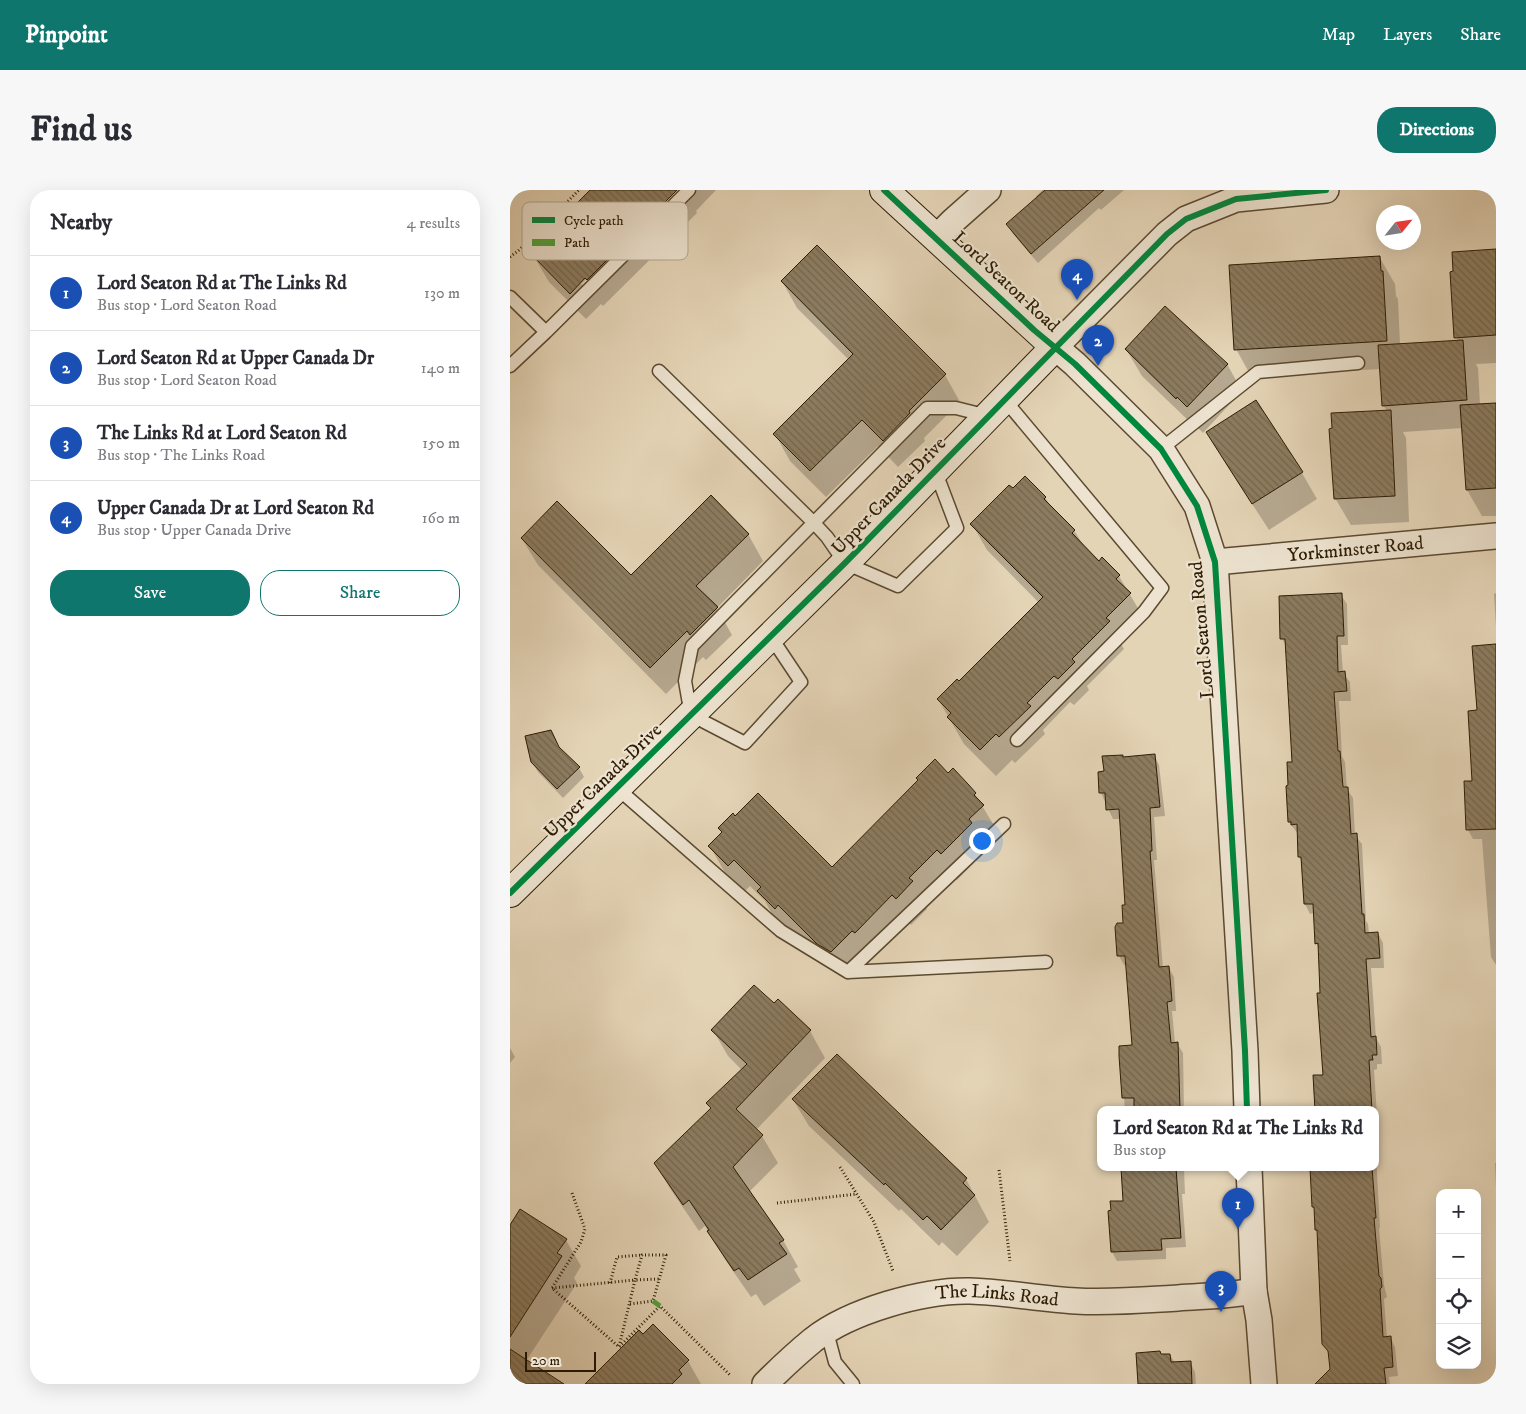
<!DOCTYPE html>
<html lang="en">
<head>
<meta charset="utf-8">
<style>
  :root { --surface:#fff; --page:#f7f7f7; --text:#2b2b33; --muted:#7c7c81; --line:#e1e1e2; --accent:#0f766e }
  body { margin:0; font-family:"IM FELL DW Pica",serif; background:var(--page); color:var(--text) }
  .controls { position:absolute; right:15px; bottom:15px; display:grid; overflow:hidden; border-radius:10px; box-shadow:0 5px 20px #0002 }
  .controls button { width:45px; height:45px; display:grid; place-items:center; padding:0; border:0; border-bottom:1px solid var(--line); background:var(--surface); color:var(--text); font:25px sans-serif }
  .compass { position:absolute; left:866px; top:15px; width:45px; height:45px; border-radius:50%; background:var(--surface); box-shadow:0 5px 20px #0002; rotate:60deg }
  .scale { position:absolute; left:15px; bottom:12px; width:71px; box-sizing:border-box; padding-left:5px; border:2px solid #2d1c03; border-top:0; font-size:14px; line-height:18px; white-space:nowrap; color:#2d1c03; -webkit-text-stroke:4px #ede3d0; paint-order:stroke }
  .you { position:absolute; left:471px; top:650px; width:18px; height:18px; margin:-12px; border:4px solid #fff; border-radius:50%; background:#1a73e8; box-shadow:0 0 0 8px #1a73e833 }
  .badge { display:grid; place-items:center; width:32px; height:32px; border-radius:50%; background:var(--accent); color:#fff; font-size:16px; font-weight:700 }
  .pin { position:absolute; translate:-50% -41px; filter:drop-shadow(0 1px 2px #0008) }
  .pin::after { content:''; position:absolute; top:26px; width:18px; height:15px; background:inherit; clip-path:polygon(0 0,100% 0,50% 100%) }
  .popup { position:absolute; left:587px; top:916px; width:282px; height:65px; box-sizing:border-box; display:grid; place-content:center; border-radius:10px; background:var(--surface); filter:drop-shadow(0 1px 4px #0005); font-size:16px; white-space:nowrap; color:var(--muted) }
  .popup b { font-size:19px; color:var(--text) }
  .popup::after { content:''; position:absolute; left:50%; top:100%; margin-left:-10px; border:10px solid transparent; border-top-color:var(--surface) }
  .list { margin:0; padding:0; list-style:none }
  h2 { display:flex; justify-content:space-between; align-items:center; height:65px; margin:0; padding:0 20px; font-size:21px }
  h2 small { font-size:16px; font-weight:400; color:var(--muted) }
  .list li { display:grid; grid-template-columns:32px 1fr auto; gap:15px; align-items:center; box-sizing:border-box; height:75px; padding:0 20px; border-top:1px solid var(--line) }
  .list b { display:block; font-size:19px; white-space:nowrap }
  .list p { margin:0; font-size:16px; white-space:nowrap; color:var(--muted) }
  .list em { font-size:16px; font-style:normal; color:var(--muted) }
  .actions { display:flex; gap:10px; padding:15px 20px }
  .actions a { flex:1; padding:11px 0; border:1px solid var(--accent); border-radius:20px; text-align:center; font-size:18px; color:var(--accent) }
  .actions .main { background:var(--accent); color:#fff }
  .icon { flex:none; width:28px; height:28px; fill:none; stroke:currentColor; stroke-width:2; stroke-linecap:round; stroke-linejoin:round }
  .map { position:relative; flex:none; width:986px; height:1194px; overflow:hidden; border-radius:20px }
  header { display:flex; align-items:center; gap:30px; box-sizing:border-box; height:70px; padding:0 25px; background:var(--accent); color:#fff }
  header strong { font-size:24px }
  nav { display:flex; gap:28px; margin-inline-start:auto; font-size:18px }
  .intro { display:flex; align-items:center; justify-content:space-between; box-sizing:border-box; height:120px; padding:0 30px }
  h1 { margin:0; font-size:35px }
  .button { padding:12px 22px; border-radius:20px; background:var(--accent); color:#fff; font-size:18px; font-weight:700 }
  main { display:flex; gap:30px; padding:0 30px }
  aside { flex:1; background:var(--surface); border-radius:20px; box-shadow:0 5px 20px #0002 }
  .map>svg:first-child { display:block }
  .shadow { fill:#0003 }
  .building { fill:url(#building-back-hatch); stroke:#2d1c03 }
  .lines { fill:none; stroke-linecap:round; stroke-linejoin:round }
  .lane-casing { stroke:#5b4a30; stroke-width:15 }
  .street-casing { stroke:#5b4a30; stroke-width:28 }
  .secondary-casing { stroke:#2d1c03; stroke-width:30 }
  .path { stroke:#2d1c03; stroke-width:3; stroke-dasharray:1 2.5; stroke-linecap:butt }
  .lane { stroke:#ede3d0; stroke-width:12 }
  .street { stroke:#ede3d0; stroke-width:25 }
  .secondary { stroke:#ede3d0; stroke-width:28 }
  .quiet { stroke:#52a13d; stroke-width:5; stroke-dasharray:10 5; stroke-linecap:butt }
  .cycleway-casing { stroke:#ede3d0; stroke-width:9 }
  .cycleway { stroke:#00873e; stroke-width:6 }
  .labels { text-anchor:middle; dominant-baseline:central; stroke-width:4.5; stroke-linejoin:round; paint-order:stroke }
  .street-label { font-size:19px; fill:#2d1c03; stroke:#ede3d0 }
  .key { fill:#ede3d0; stroke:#b3a792; stroke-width:1 }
  .key-label { font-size:14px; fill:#2d1c03 }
</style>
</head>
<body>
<header>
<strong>Pinpoint</strong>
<nav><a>Map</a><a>Layers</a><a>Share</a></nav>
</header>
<div class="intro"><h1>Find us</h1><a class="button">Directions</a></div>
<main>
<aside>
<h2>Nearby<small>4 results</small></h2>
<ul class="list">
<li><span class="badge" style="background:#1a4fb4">1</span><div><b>Lord Seaton Rd at The Links Rd</b><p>Bus stop · Lord Seaton Road</p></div><em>130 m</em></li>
<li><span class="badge" style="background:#1a4fb4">2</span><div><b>Lord Seaton Rd at Upper Canada Dr</b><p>Bus stop · Lord Seaton Road</p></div><em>140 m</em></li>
<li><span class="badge" style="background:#1a4fb4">3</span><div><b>The Links Rd at Lord Seaton Rd</b><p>Bus stop · The Links Road</p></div><em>150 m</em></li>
<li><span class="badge" style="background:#1a4fb4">4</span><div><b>Upper Canada Dr at Lord Seaton Rd</b><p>Bus stop · Upper Canada Drive</p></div><em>160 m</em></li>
</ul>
<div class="actions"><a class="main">Save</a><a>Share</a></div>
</aside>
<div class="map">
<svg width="986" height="1194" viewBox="0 0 986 1194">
  <defs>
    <pattern id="building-back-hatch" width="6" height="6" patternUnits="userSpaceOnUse" patternTransform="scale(1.25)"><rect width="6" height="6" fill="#8c7c60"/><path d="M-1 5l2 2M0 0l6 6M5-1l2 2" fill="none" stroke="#73654d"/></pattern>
  </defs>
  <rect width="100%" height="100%" fill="#e4d4b6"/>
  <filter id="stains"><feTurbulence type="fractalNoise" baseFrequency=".004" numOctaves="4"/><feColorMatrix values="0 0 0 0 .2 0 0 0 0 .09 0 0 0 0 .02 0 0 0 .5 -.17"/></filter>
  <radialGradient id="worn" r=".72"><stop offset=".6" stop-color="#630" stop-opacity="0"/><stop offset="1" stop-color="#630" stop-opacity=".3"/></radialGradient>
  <path class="shadow" d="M82,0H166L71,94L73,95L169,0H206L186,21L187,23L93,116L91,114L76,129L39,92L23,65L37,51L35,47Z
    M533,0H614L591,20L589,18L528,73L503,44L497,34L528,8L526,6Z
    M307,56L435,185L450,212L414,248L415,251L388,277L368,256L316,307L280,271L265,244L339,170L287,118L272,91Z
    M986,60V173L966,174L968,178L970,215L986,214V326H972L957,300L953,238L893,242L896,248L899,332L841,335L825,308L877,221L873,215L871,179L741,186L726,159L870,68L885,94L886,106L888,109L890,155L948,151L946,147Z
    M616,159L717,174L732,201L693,243L683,233L682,234L632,186Z
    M713,269L792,283L807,309L759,340Z
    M503,300L535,307L541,317L564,340L575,358L589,372L609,386L635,430L611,454L614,459L577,496L579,500L564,515L560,512L533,540L535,544L505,573L502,570L486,586L454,554L428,509L449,493L529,413L477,360L462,334Z
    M238,344L253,371L207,418L222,445L196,470L193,467L156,504L28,375L12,349L121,387Z
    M986,403V437L984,404Z
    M831,405L837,414L838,455H831L833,483L840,492L841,511H829L832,566L835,572L837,599L843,608L845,645L852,654L856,731L858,734L859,744L868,743L873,753L874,778H861L866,848L871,857L872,874H867V879L864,880L869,955H866V920H805L803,893L814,886L809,759L806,753L804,723L800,724L795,714L792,672L789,667L788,644L779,632L780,597L784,573L777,457L772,449Z
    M986,456V775L981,767L972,649H963L958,640L964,592L968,522Z
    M49,558L69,578L74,587L53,608L28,582L22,572Z
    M644,565L649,575L655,626L644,627L647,670H644L653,778H659L664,787L666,821H662L665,854L667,853L673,863L674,920H615L610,857L623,856L617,775H614L609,766L615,734L616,716L611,629H603L591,603L595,582L613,568Z
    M438,584L465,604L488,642L474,656L476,660L447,690L443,686L415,715L417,719L401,735L398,731L337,788L324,780L284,741L281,744L264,728L255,711L240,696L234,702L215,683L200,656L212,643L210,638L322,678Z
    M264,815L300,841L315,868L246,940L252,946L268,973L239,1002L273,1050L288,1077L284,1079L291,1091L254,1116L246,1104L241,1107L214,1068L195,1036L189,1041L161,1000L145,973L201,919L198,913L232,880L218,866L203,840Z
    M0,858L5,867L0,873Z
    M327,866L456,989L479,1032L447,1066L432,1052L429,1056L391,1019L389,1021L299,936L283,910Z
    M866,965L870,1038H869L874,1095L877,1107L874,1109L877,1148L880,1147L885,1157L888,1186L879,1187L880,1194H817L821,1179L819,1164L813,1154L809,1044L806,1040V1021L803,1017V978H866Z
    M985,973H986V997Z
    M612,978H674L675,1004H672L676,1057L656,1058V1069L607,1071L602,1062L614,1012Z
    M0,1035L56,1050L71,1076L64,1088L67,1093L16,1171L51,1194H0Z
    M651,1165H660L665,1173L680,1172L685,1182L686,1194H629Z
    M178,1171L191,1194H77Z"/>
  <path class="building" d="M80,0H167L77,90L75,88L60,104L22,65L37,50L33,47Z
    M535,0H594L521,64L496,34Z
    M307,55L436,184L399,221L400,223L373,251L352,230L300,281L263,244L343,164L271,91Z
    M986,59V145L944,148L940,82L943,81L942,62Z
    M870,66L871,81H873L877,151L724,160L719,75Z
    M655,116L718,174L677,217L667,207L666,209L615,159Z
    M953,150L957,210L872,216L868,155Z
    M746,210L793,282L742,314L696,242Z
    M986,213V298L956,300L950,215Z
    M881,220L885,306L824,309L819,239L822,238L821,223Z
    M515,286L536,307L534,309L565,340L562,343L589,371L592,367L610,385L606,389L621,403L596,428L600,431L562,469L565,472L548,489L544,486L517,513L521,516L489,547L486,544L470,560L437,527L441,523L427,509L447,489L449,491L533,407L460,334L499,295L503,298Z
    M201,305L239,344L186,396L208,417L180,445L177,441L140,478L11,348L47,311L121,385Z
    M832,403L834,446H827L828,482L835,481L837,501L824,502L828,561H830L833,597H838L841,644L847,643L852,724H854L855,743L868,742L870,768L856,769L861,847L866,846L867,865H862L863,870H859L862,920H805L803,885H813L807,803H810L808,753L805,754L803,714H794L791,667H788L787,634L781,635V632H778L776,596L778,595L777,572H782L775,449H770L769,406Z
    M986,454V639L956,640L954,591H962L958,521L967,520L962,456Z
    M41,540L49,557L70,577L47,599L21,572L15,546Z
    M645,564L650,617L640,618L642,661H640L649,777L659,776L662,811L657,812L661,853L668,852L670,919L624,920V908H612L609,866V856L622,855L615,766H607L605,737L607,733H613L612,715H615L609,619L596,620L595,603H589L588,582L594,581L592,566L613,565V567Z
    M425,569L438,583L443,578L458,594L466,603L464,605L474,615L459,629L462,633L431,664L427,660L399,688L403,691L386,709L382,705L345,743L342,741L321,762L307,754L268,715L265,719L247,701L251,697L224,670L218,676L198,656L212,642L208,638L223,623L225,626L248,603L322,677L408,590L406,588Z
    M244,795L264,813L268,809L301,840L226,919L253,945L223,977L274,1050L269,1053L277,1064L238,1090L229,1078L224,1081L197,1041L199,1040L179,1010L173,1015L144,973L201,918L196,913L237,874L201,840Z
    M327,864L457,988L453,993L465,1005L431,1040L417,1026L413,1030L375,993L374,995L282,909Z
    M611,978H666L671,1048L651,1049L652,1060L601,1062L598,1021L601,1020L600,1011H613Z
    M800,978H862L866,1028H864L869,1086L871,1088L872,1097L870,1099L873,1147L881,1146L883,1177L874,1178L876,1194H805L820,1179L818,1161L812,1154L807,1040H805L804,1017H802Z
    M10,1019L57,1049L47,1063L52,1066L0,1147V1035Z
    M143,1134L179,1170L169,1180L172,1184L162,1194H75L129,1140L133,1144Z
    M0,1159L54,1194H0Z
    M650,1161L651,1164H660L661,1172L681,1171L682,1194H628L626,1163Z"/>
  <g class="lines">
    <g class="lane-casing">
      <path id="lane" d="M0,107L36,142L179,0
        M0,176L36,142
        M149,181L304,333L317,347L335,373L388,396L447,338L425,280
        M494,209L652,398L634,422L507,550
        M651,259L748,182L848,173
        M261,447L291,492L235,553L181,525L175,491L182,456L417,218H446L478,226
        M107,598L271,741L338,782L494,634
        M338,782L536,772
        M317,1142L325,1172L343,1194"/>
    </g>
    <g class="street-casing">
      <g id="street">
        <path d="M426,48L443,31L478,0"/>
        <path id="s1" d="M705,372L986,346"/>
        <path d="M737,920L735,861L705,372L687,316L651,259L565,174L545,157L657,44L676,29L726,9L816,0"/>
        <path d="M739,978L744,1101L749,1130L754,1194"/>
        <path id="s2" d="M255,1194C270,1179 286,1164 303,1150C340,1121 413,1100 460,1101C495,1102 530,1109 566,1111C600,1113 634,1110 668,1108C693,1106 719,1106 744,1101"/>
      </g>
    </g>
    <g class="secondary-casing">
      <path id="secondary" d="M0,703L335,373L545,157L374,0"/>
    </g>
    <path class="path" d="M0,67L8,61L69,0
      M330,977L364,1032L383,1081
      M489,980L500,1071
      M62,1003L75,1039L71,1052L42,1098L109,1157L150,1116L221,1186
      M267,1013L347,1004
      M100,1093L107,1067L132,1065
      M42,1098L125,1090L109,1157
      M120,1114L143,1111L156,1065H132L125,1090L149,1089"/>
    <use href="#lane" class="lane"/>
    <use href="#street" class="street"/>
    <use href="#secondary" class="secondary"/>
    <path class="quiet" d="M143,1111L150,1116"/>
    <g class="cycleway-casing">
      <path id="cycleway" d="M374,0L524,140L565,174L651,259L687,316L705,372L735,861L737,920
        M0,703L335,373L657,44L676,29L726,9L816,0"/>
    </g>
    <use href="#cycleway" class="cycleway"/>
  </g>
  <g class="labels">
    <g class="street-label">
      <text transform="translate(496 92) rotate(43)">Lord Seaton Road</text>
      <text transform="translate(379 306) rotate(-46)">Upper Canada Drive</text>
      <text stroke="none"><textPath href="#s1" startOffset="141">Yorkminster Road</textPath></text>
      <text transform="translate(692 440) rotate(-95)">Lord Seaton Road</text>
      <text transform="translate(93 591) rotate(-44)">Upper Canada Drive</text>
      <text stroke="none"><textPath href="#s2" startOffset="259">The Links Road</textPath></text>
    </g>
  </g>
  <rect x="12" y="12" width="166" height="58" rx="8" class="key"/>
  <rect x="22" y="27" width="23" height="6" fill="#00873e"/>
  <rect x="22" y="49" width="23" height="7" fill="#52a13d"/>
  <g class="key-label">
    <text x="54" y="35">Cycle path</text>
    <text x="54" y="57">Path</text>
  </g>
  <rect width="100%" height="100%" filter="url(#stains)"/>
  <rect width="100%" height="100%" fill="url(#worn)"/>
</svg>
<div class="controls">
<button>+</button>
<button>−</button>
<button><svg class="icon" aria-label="locate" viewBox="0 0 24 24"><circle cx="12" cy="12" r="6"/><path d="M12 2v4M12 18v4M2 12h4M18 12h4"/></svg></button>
<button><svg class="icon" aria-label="layers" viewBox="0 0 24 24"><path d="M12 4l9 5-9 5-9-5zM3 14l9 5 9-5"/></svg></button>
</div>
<svg class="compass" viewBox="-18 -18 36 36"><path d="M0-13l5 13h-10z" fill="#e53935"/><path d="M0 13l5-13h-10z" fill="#7c7c81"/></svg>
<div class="scale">20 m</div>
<div class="you"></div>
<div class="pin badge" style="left:728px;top:1039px;background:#1a4fb4">1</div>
<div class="popup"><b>Lord Seaton Rd at The Links Rd</b>Bus stop</div>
<div class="pin badge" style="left:588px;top:176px;background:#1a4fb4">2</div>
<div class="pin badge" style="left:711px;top:1122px;background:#1a4fb4">3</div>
<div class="pin badge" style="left:567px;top:110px;background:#1a4fb4">4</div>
</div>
</main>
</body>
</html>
